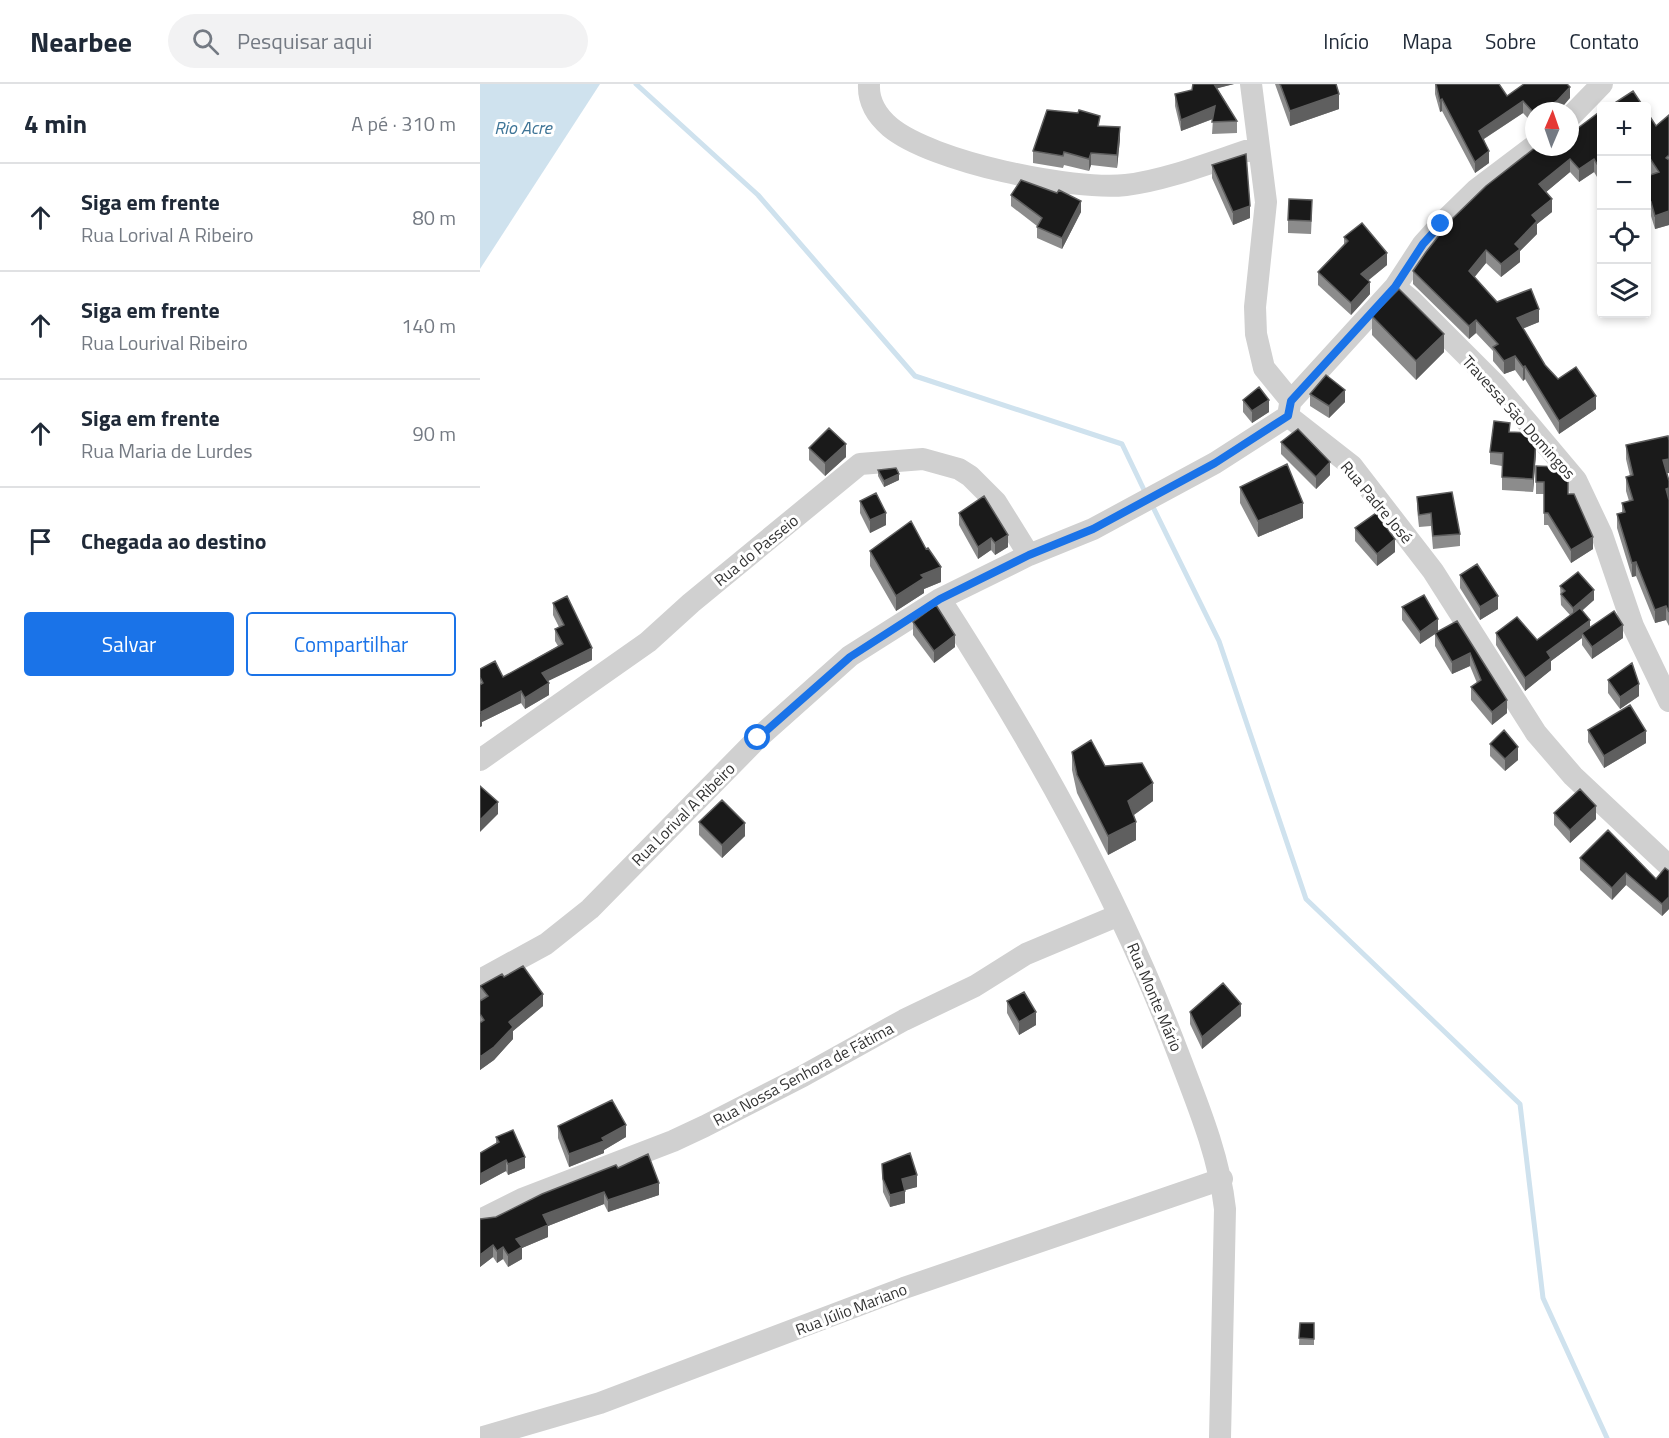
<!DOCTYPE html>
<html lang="pt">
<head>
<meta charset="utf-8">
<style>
  :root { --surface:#fff; --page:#f2f2f3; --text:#1f2937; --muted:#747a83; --line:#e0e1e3; --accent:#1a73e8 }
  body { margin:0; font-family:"Titillium Web",sans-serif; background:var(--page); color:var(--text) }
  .controls { position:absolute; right:18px; top:18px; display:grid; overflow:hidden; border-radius:6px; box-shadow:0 3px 9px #0003 }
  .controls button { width:54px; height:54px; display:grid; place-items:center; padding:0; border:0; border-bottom:2px solid var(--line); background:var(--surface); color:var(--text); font:30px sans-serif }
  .compass { position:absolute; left:1045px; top:18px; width:54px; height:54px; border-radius:50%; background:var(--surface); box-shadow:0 3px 9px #0003; rotate:2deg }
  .stop { position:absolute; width:18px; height:18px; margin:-14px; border:4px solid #1a73e8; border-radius:50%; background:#fff }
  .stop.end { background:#1a73e8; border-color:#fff; box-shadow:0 2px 6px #0008 }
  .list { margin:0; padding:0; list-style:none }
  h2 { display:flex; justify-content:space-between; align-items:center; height:78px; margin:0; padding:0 24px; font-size:26px }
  h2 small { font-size:20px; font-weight:400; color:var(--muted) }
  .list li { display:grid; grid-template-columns:39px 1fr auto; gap:18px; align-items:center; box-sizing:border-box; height:108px; padding:0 24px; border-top:2px solid var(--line) }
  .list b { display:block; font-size:22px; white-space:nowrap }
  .list p { margin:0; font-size:20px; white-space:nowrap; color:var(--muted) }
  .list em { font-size:20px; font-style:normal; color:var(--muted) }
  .actions { display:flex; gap:12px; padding:18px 24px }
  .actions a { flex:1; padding:14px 0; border:2px solid var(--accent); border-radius:6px; text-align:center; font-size:21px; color:var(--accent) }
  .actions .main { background:var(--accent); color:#fff }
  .icon { flex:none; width:33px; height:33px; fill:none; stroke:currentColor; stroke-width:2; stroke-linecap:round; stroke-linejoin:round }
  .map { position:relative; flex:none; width:1189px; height:1354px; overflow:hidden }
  header { display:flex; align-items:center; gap:36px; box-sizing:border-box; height:84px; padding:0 30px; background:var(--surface); border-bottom:2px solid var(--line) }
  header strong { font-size:28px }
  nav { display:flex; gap:33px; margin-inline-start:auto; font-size:21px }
  .search { width:420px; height:54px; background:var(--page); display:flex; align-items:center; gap:15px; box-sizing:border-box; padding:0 21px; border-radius:33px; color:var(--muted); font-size:22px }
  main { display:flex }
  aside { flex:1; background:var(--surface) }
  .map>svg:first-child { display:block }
  .water { fill:#cfe2ee }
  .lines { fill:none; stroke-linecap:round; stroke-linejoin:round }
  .stream { stroke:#cfe2ee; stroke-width:5 }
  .minor { stroke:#d0d0d0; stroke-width:22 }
  .wall { fill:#8c8c8c }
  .shaded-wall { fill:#5f5f5f }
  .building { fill:#1a1a1a; stroke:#5f5f5f; stroke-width:1.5 }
  .route { stroke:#1a73e8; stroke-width:8 }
  .labels { text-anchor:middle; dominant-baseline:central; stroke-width:6; stroke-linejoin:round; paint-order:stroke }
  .street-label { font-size:16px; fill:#333; stroke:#fff }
  .water-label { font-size:18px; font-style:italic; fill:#3f7597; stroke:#fff }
</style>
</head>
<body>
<header>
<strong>Nearbee</strong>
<div class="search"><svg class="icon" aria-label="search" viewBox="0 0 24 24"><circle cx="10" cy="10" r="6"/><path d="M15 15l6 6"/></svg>Pesquisar aqui</div>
<nav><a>Início</a><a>Mapa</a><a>Sobre</a><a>Contato</a></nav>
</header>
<main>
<aside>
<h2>4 min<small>A pé · 310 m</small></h2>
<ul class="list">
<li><svg class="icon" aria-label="ahead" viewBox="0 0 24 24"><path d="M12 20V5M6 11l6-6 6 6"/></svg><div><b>Siga em frente</b><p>Rua Lorival A Ribeiro</p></div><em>80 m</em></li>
<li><svg class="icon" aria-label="ahead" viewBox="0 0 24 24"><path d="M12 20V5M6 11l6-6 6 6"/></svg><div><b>Siga em frente</b><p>Rua Lourival Ribeiro</p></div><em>140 m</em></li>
<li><svg class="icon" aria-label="ahead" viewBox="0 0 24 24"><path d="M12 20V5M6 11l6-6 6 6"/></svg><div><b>Siga em frente</b><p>Rua Maria de Lurdes</p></div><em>90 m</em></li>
<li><svg class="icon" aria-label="arrive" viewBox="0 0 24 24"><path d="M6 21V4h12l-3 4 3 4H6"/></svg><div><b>Chegada ao destino</b></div></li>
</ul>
<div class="actions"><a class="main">Salvar</a><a>Compartilhar</a></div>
</aside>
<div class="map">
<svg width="1189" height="1354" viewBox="0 0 1189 1354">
  <rect width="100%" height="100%" fill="#fff"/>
  <path class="water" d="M0,0H120L0,185Z"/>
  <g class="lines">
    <path class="stream" d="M156,0L278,111L435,292L642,360L666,410
      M672,421L739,557L826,815L1040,1020L1063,1214L1127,1354"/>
    <path class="minor" d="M389,0C388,18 397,32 410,43C452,78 593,107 646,101C688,96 737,76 778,63
      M771,0L786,118L775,223L776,250L784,284L811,317
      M1090,33L1122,0
      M915,203L931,216L1016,301L1096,396L1122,451L1153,542L1189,617
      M811,317L915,203L943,160L961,140L997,105L1054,62
      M810,320L808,332L872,382L953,487L1056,649L1093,692L1189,782
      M460,515C553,659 637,808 698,969C717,1019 739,1071 745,1125L740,1354
      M0,676L168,558L211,519L380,380L443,375L479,385L490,392L516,418L549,471
      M0,896L66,860L110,825L278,654L370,572L460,515L549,471L613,445L735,379L808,332
      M0,1136L42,1115L193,1057L225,1042L323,992L424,936L495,902L546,870L639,831
      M0,1354L120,1319L424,1204L742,1095"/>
  </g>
  <path class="wall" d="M713,0H754L737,4L757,37V49L732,50L733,35L701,47L695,22V10L712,6Z
    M795,0H856L859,25L810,42Z
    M955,0L1027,12L1090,14L1054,27V41L1043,29L1004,55L1009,79L995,89L962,27L960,28L955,10Z
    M1122,26V89L1117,93L1114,88L1099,98L1090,88L1066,108L1072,128L1057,140V150L1040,167V178L1021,193L1006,179L994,193L1017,218L1059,238L1043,244L1065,281L1078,295L1116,325L1079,350L1045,295L1043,297L1035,286L1024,290L1013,277V267L996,249L989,255L933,200V187L1073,63Z
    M1167,28L1176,42L1189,31V141L1175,145L1171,132L1167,133L1172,91L1167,83Z
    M620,42L640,55L637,84L611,81L609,87L584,81L583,84L553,79V67Z
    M732,81L770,134L753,141L732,94Z
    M531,111L601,128L582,165L557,154V142L531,122Z
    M832,128L831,150L808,149V136Z
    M864,153L907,181L889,196L890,210L871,231L838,201V188L864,160Z
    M892,232L964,268L936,296L892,251Z
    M830,310L865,318L849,334L830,322Z
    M763,316L789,328L772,339L763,328Z
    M1030,348L1056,369L1053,408L1022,406V382L1010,380V368Z
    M1189,356V389H1187L1189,397V542L1186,536L1175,539L1156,492L1152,493L1137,444V430L1142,429V419L1149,417L1146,407V393L1150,392L1146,375V361Z
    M801,358L850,391L836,405L801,370Z
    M329,364L366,373L345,392L329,376Z
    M1056,382L1088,410L1113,465L1091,479L1068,441H1064V410H1056Z
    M398,386L419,396L404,403L398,392Z
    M760,403L823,434L778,453L760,419Z
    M937,413L980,450V462L953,465L951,442L939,443L937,425Z
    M380,417L406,441L390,449L380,429Z
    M479,429L528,463L515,471L511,466L498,475L479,441Z
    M875,444L915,468L897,482L875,457Z
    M390,467L461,498L444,505V509L416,527L390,482Z
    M980,491L1018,525L1000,536L980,504Z
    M1080,502L1114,516L1102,527L1110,544L1143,554L1112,575L1102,561V554L1071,577V586L1045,607L1016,561V549L1057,556L1090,531L1081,521Z
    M73,519L112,576L67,597L69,611L45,625L41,619L2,638V642L0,643V585L23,593L78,562L75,557V545L79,543L73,531Z
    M922,523L958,548L977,537L1027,629L1012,641L991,616V603L997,599L990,582L972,590L955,562V550L940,560L922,536Z
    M433,538L475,563L454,579L433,551Z
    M1128,596L1159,612L1140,625L1128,609Z
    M1108,646L1166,659L1124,684L1108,658Z
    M1010,660L1038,676L1025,687L1010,672Z
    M592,668L625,682L673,717L654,731L656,756L628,771L597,709L592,686Z
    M1074,729L1116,735L1090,759L1074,741Z
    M219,738L265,752L242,774L219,751Z
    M1100,774L1176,795L1189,787V825L1182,832L1146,801L1132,816L1100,786Z
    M24,893L63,922L33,947V955L14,976L0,986V917H1L0,916V902Z
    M527,917L556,941L539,951L527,929Z
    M710,928L761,932L722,965L710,940Z
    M78,1042L146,1053L124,1066V1069L89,1083L78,1054Z
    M16,1053L45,1084L28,1091L26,1087L0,1101V1069L16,1060Z
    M402,1080L437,1103L424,1106L425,1119L410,1123L403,1108Z
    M138,1084L179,1111L128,1128L124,1120L68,1142V1153L42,1164V1175L28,1183L23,1175L17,1179L13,1173L0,1183L16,1133Z
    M820,1239H834V1261H819Z"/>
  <path class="shaded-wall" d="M731,0H754L731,6Z
    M1090,3V14L1079,27H1062Z
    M859,10V25L810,42V27Z
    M962,15V27L960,28V17Z
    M1043,17V29L999,58V47Z
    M735,22V34L701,47V36Z
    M640,43V55L637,84V71Z
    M1009,67V79L995,89V78Z
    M611,69V81L609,87V75Z
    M1090,75V88L1059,114V100Z
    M1114,75V88L1099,98V85Z
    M1122,76V89L1117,93V80Z
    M1072,115V128L1057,140V150L1040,167V178L1021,193V180L1035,160L1052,131Z
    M601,117V128L582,165V154Z
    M1171,118V132L1167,133V119Z
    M770,122V134L753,141V128Z
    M1189,127V141L1175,145V132Z
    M1006,166V179L989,200V187Z
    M907,169V181L881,202V190Z
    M890,198V210L871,231V219Z
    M1059,225V238L1037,247V234Z
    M996,236V249L989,255V242Z
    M964,250V268L936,296V277Z
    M1035,272V286L1024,290V277Z
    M1045,282V295L1043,297V283Z
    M865,306V318L849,334V322Z
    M1116,312V325L1079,350V337Z
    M789,316V328L772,339V327Z
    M1056,357V369L1053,408V395Z
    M366,360V373L345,392V379Z
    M1189,375V389L1183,390V376Z
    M850,378V391L836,405V393Z
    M419,390V396L404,403V397Z
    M1189,404V418L1186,405Z
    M823,419V434L778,453V437Z
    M406,429V441L390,449V436Z
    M528,451V463L515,471V459Z
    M1113,453V465L1091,479V466Z
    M511,454V466L498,475V463Z
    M915,455V468L897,482V470Z
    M1156,478V492L1152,493V479Z
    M461,483V498L444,505V509L416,527V512L441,491Z
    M1114,506V516L1093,534V524Z
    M1018,512V525L1000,536V523Z
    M1186,522V536L1175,539V526Z
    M958,535V548L940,560V548Z
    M1110,536V549H1102V554L1071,577V586L1045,607V594L1067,568Z
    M1143,541V554L1112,575V563Z
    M475,551V563L454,579V567Z
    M112,564V576L62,600V589Z
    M990,569V582L972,590V578Z
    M69,599V611L45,625V614Z
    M1159,600V612L1140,625V613Z
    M41,607V619L2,638V642L0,643V631L1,628Z
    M1027,616V629L1012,641V628Z
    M1166,647V659L1124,684V672Z
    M1038,663V676L1025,687V675Z
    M673,699V717L648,735V717Z
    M18,718V730L0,748V736Z
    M1116,722V735L1090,759V746Z
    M656,738V756L628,771V752Z
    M265,739V752L242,774V761Z
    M1146,789V801L1132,816V804Z
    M1189,813V825L1182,832V820Z
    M63,910V922L33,947V955L14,976L0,986V973L29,938Z
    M761,920V932L722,965V953Z
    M556,928V941L539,951V938Z
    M146,1041V1053L124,1066V1069L89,1083V1070L122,1054Z
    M45,1073V1084L28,1091V1080Z
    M26,1076V1087L0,1101V1090Z
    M437,1091V1103L422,1107V1095Z
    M179,1099V1111L128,1128V1116Z
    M425,1107V1119L410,1123V1111Z
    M124,1108V1120L68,1142V1153L42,1164V1175L28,1183V1171L36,1155L63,1131Z
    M13,1161V1173L0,1183V1171Z
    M23,1163V1175L17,1179V1167Z"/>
  <path class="building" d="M713,0H734L757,37L732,38L735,22L701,36L695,10L712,6Z
    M800,0H856L859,10L810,27Z
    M956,0H1019L1027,12L1044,0H1087L1090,3L1077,17L1069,22L1071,24L1062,27H1054V29L1043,17L999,47L1009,67L995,78L962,15L960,17Z
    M1153,7L1163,22H1130Z
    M567,26L598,29L599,26L620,32L618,42L640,43L637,71L611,69L609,75L584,68L583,72L553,67Z
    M1122,26V76L1117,80L1114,75L1099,85L1090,75L1059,100L1072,115L1052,131L1057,137L1035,160L1040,165L1021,180L1006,166L989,187L1017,218L1051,205L1059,225L1037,234L1065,281L1078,295L1096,283L1116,312L1079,337L1045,282L1043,283L1035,272L1024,277L1013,263L1018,260L996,236L989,242L933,187L946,168L971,136L1006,102L1056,63H1090V50Z
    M1167,28L1176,42L1189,31V71L1186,74L1189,76V127L1175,132L1171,118L1167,119V92L1179,88L1167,70Z
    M766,70L770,122L753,128L732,81Z
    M541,96L577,109L579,106L601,117L582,154L557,143L562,134L531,111Z
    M809,115L832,116L831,137L808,136Z
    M882,139L907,169L881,190L890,198L871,219L838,188L868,157L864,153Z
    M919,205L964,250L936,277L892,232Z
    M846,291L865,306L849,322L830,310Z
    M779,303L789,316L772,327L763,316Z
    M1014,337L1030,339L1029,348L1049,349L1056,357L1053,395L1022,393L1023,369L1010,368Z
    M349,344L366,360L345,379L329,364Z
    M818,345L850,378L836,393L801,358Z
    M1188,352L1189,356V375L1183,376L1189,397V404L1186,405L1189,416V528L1186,522L1175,526L1156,478L1152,479L1137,430L1145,428L1142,419L1153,416L1146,393L1153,391L1146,361Z
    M807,380L823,419L778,437L760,403Z
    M1056,382L1078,383L1088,398V410H1094L1113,453L1091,466L1068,429H1064V398H1056Z
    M416,384L419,390L404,397L398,386Z
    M972,408L980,450L953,452L951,429L939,431L937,413Z
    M396,409L406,429L390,436L380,417Z
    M504,412L528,451L515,459L511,454L498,463L479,429Z
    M896,429L915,455L897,470L875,444Z
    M431,437L446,465L448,464L461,483L441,491L444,494L416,512L390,467Z
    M997,480L1018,512L1000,523L980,491Z
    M1098,488L1114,506L1093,524L1081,510L1085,507L1080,502Z
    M944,511L958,535L940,548L922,523Z
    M87,512L112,564L62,589L69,599L45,614L41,607L1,628L2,630L0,631V601L3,599L0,593V585L15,577L23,593L83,560L75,545L84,541L73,519Z
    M456,521L475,551L454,567L433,538Z
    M1100,524L1110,536L1067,568L1071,574L1045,594L1016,549L1037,533L1057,556Z
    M1134,527L1143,541L1112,563L1102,549Z
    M977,537L1027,616L1012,628L991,603L1001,596L990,569L972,578L955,549Z
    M1152,579L1159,600L1140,613L1128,596Z
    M1150,621L1166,647L1124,672L1108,646Z
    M1024,646L1038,663L1025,675L1010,660Z
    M611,656L625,682L662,679L673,699L648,717L656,738L628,752L597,691L592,668Z
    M0,702L18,718L0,736Z
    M1100,705L1116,722L1090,746L1074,729Z
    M242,716L265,739L242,761L219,738Z
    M1128,746L1176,795L1185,784L1189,787V813L1182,820L1146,789L1132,804L1100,774Z
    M43,882L63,910L29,938L33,943L14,963L0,973V939L4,936L0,930V917L8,912L0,902L22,890L24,893Z
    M743,899L761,920L722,953L710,928Z
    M544,908L556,928L539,938L527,917Z
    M132,1016L146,1041L122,1054L124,1057L89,1070L78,1042Z
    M33,1046L45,1073L28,1080L26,1076L0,1090V1069L19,1058L16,1053Z
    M430,1069L437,1091L422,1095L425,1107L410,1111L403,1095L402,1080Z
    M168,1070L179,1099L128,1116L124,1108L63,1131L68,1141L36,1155L42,1163L28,1171L23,1163L17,1167L13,1161L0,1171V1135L16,1133L62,1110L136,1081L138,1084Z
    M820,1239H834V1255L819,1254Z"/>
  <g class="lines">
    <path class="route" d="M278,654L370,573L460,515L549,471L613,445L735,379L808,332L811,317L915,203L943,160L961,140"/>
  </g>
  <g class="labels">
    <g class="street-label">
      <text transform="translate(1039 333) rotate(48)">Travessa São Domingos</text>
      <text transform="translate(897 418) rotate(50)">Rua Padre José</text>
      <text transform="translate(276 466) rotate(-39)">Rua do Passeio</text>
      <text transform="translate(203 730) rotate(-45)">Rua Lorival A Ribeiro</text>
      <text transform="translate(675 913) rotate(67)">Rua Monte Mário</text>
      <text transform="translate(323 990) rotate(-28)">Rua Nossa Senhora de Fátima</text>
      <text transform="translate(371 1225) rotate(-21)">Rua Júlio Mariano</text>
    </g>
    <g class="water-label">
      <text x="43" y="43">Rio Acre</text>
    </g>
  </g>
</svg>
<div class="controls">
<button>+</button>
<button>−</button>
<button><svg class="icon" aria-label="locate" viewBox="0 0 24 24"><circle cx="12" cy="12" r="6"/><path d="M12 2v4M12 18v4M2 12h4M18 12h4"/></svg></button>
<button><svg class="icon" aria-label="layers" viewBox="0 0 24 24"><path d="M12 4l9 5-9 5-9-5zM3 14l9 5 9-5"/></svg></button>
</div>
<svg class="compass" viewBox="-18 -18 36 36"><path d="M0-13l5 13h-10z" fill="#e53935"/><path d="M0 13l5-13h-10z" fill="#747a83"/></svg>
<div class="stop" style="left:278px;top:654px"></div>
<div class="stop end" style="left:961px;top:140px"></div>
</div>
</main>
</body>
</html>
